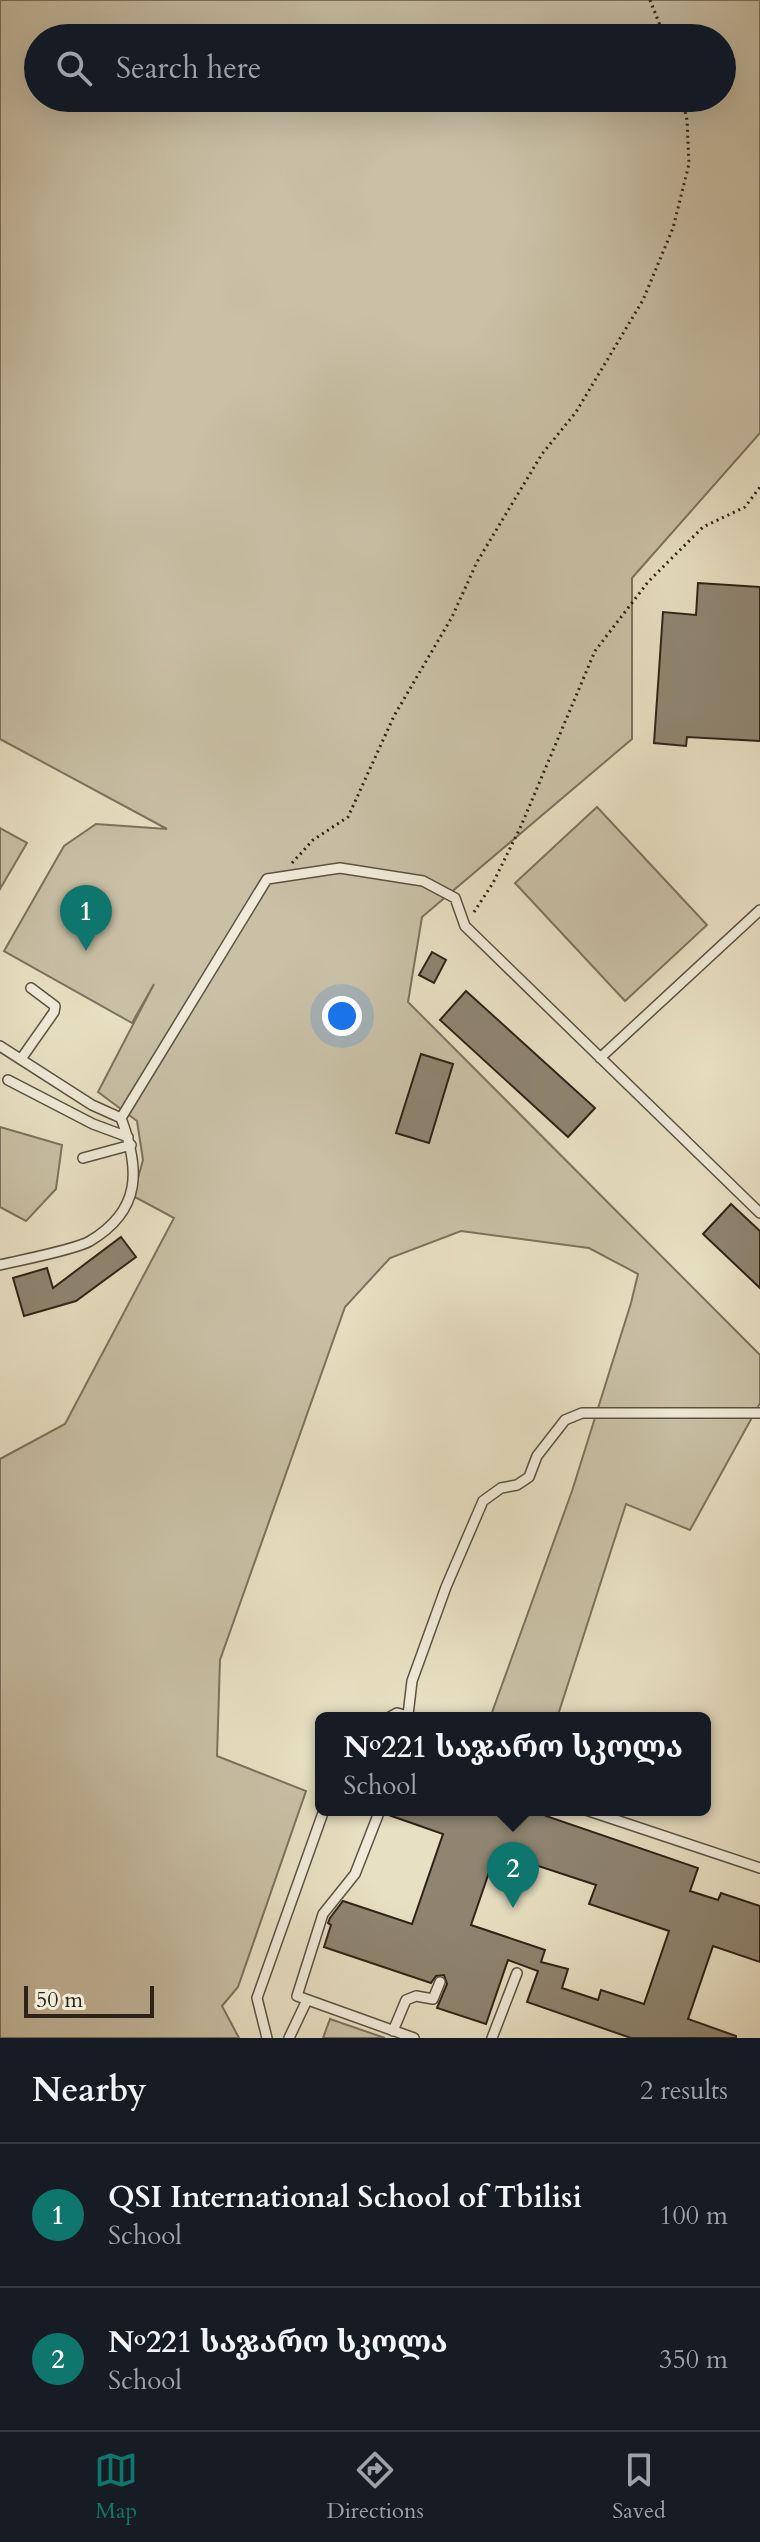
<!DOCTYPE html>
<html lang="en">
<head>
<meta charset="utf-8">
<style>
  :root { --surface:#171b24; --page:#242831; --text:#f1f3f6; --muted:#9ea1a6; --line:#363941; --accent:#0f766e }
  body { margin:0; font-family:Cardo,"Noto Serif Georgian",serif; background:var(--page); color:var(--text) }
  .scale { position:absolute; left:24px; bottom:20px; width:130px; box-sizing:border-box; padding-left:8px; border:4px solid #2f2318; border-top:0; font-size:22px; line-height:28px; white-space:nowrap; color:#2f2318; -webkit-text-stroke:6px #f0ebd8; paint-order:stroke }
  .you { position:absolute; left:342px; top:1016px; width:28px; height:28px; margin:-20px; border:6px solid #fff; border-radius:50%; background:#1a73e8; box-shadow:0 0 0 12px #1a73e833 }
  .badge { display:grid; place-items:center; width:52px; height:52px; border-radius:50%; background:var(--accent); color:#fff; font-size:26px; font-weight:700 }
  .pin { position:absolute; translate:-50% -66px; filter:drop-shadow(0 2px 4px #0008) }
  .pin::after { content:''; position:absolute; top:42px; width:28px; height:24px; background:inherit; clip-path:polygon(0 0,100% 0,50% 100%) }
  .popup { position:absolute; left:315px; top:1712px; width:396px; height:104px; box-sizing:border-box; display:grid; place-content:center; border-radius:12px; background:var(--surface); filter:drop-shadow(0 2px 6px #0005); font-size:26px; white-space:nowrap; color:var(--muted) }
  .popup b { font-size:30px; color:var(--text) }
  .popup::after { content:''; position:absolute; left:50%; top:100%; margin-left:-16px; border:16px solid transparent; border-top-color:var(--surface) }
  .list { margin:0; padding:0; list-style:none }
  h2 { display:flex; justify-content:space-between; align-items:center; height:104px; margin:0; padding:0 32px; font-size:34px }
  h2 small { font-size:26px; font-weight:400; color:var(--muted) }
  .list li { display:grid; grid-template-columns:52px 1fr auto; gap:24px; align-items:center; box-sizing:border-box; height:144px; padding:0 32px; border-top:2px solid var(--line) }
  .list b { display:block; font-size:30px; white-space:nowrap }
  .list p { margin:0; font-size:26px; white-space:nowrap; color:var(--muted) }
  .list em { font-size:26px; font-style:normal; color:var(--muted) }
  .icon { flex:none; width:44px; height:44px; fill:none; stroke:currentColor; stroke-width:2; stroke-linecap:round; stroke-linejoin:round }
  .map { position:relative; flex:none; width:760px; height:2038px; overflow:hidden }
  .search { position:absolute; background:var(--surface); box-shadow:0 8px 32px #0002; left:24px; right:24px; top:24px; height:88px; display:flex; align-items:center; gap:20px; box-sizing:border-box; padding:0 28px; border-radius:44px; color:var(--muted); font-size:30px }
  .sheet { height:392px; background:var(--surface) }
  nav { display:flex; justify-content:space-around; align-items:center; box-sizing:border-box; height:112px; border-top:2px solid var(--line); background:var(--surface); font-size:22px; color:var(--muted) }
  nav a { display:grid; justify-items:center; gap:4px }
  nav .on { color:var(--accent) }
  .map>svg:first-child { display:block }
  .green { fill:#c9c0a6; stroke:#7c725f; stroke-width:2; fill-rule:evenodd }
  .building { fill:#8f8571; stroke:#2f2318; stroke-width:2; fill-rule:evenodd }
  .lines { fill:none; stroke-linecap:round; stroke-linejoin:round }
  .lane-casing { stroke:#5d5243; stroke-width:12 }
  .path { stroke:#2f2318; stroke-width:3; stroke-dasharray:2 4; stroke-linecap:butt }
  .lane { stroke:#f0ebd8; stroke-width:9 }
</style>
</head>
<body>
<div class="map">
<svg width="760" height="2038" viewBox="0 0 760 2038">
  <rect width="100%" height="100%" fill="#e8e0c3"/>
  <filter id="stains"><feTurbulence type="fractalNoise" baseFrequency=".0025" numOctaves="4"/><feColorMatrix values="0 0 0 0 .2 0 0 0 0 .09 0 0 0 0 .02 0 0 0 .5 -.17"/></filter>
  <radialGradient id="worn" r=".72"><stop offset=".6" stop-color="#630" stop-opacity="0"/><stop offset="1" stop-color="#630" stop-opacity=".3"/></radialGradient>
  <path class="green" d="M0,0H760V433L632,578V739L422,917L408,1002L760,1355V1403L690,1530L626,1504L557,1718H490L572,1491L631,1303L638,1274L589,1248L461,1231L390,1258L345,1307L220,1660L217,1756L306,1791L238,1987L222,2006L239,2038H0V1459L65,1424L174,1218L133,1196L143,1160L137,1121L98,1092L154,984L132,1023L4,951L64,846L96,824L167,829L0,739ZM38,38H722V98H38Z
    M597,807L707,925L625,1001L515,883Z
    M0,828L27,843L0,889Z
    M0,1127L62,1145L56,1189L26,1221L0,1207Z
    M330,2019L385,2038H323Z"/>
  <path class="building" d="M698,583L760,587V741L687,737L686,746L654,743L663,612L696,615Z
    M432,952L446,960L434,983L419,975Z
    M466,991L595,1108L568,1137L440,1020Z
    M421,1054L453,1064L429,1143L396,1133Z
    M731,1204L760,1231V1288L703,1234Z
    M121,1237L136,1257L76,1301L24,1316L13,1278L47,1268L53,1288Z
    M387,1810H540L548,1812L546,1816L698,1868L690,1891L718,1900L721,1893L760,1906V1962L713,1946L688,2019L736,2036V2038H631L527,2002L538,1971L508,1960L486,2024L437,2008L447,1984L444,1975L436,1976L431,1983L324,1947L331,1925L328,1923L330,1918L343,1901L412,1924L443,1834L386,1814ZM496,1852L596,1885L589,1904L669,1931L644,2004L601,1990L598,2000L562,1988L568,1969L541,1962L545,1950L471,1925Z"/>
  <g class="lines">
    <g class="lane-casing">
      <path id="lane" d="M0,1046L92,1105L121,1118
        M600,1058L760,910
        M21,1059L54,1012L55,1006L31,988
        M8,1080L93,1124L128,1137
        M83,1158L131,1145
        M0,1265C20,1260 75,1250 90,1241C142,1210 140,1169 121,1118L267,879L340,868L423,881L455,898L465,926L760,1213
        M408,1715L412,1681L446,1587L483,1501L501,1488L517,1485L529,1477L537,1456L565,1420L582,1413H760
        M388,1718L397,1713L411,1717
        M380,1810L355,1874L323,1914L297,1996L414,2038
        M586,1810L760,1868
        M393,2031L406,2000L416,1996L433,1999L440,1982
        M267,2038L257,1998L324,1810
        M289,2038L307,2000
        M492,2038L517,1973"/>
    </g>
    <path class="path" d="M650,0L665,38
      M292,863L313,840L348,817L394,716L452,617L477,562L542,454L576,412L643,300L673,228L689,164L687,120L682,98
      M474,912L493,883L521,826L595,651L648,582L703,527L745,507L760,487"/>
    <use href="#lane" class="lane"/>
  </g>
  <rect width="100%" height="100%" filter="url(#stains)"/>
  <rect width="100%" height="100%" fill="url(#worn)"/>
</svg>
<div class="scale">50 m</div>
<div class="you"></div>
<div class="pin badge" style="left:86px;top:951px">1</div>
<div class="pin badge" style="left:513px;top:1908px">2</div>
<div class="popup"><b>№221 საჯარო სკოლა</b>School</div>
<div class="search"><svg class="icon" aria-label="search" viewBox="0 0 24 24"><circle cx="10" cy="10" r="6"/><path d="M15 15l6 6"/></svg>Search here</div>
</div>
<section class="sheet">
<h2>Nearby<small>2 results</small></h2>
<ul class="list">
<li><span class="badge">1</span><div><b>QSI International School of Tbilisi</b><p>School</p></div><em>100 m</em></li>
<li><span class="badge">2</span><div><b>№221 საჯარო სკოლა</b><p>School</p></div><em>350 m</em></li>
</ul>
</section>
<nav>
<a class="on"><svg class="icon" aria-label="map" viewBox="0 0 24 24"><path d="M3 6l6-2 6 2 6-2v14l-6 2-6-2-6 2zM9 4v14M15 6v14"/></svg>Map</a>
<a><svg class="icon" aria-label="directions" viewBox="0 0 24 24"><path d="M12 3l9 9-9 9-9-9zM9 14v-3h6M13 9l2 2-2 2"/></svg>Directions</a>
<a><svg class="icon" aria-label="saved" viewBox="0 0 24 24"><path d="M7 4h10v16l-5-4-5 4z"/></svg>Saved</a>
</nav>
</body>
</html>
